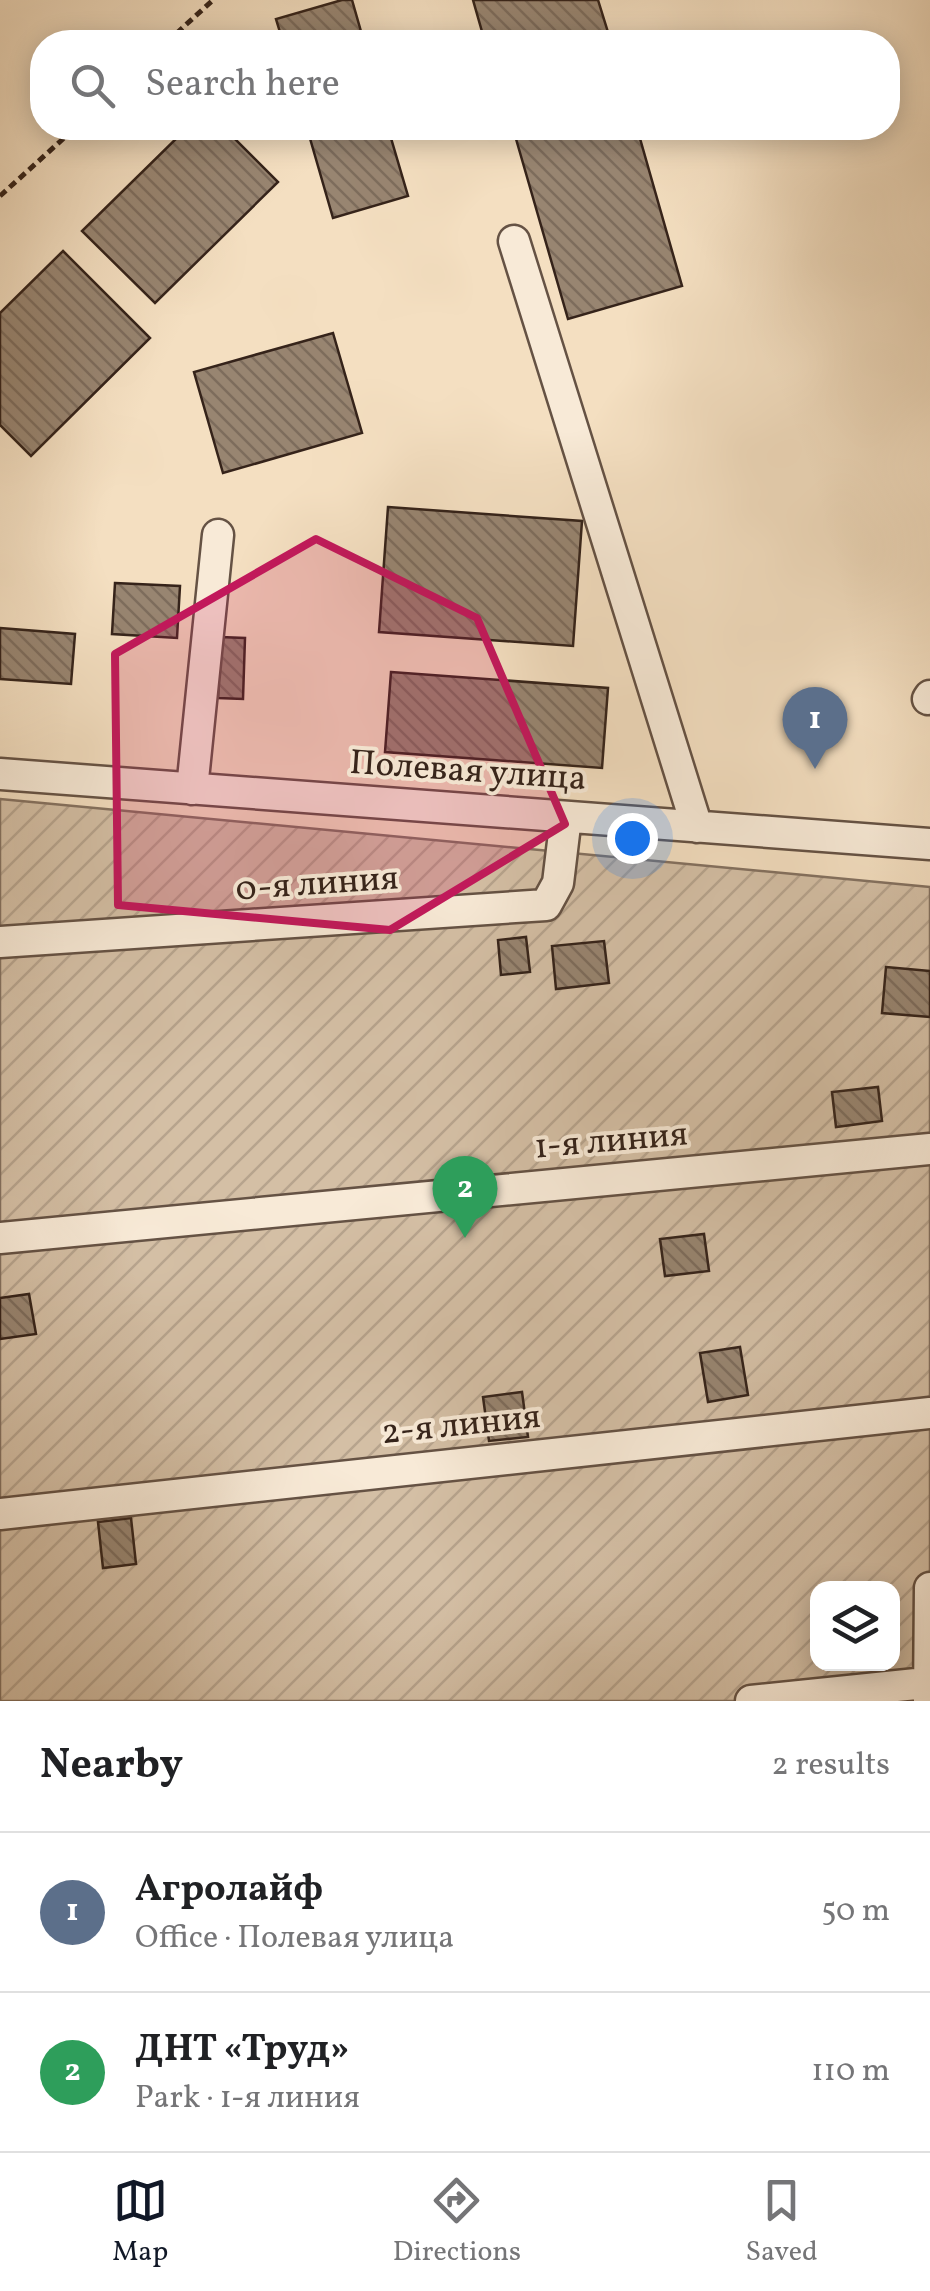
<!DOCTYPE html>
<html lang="en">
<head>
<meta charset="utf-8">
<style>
  :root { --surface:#fff; --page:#f2f2f2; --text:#202124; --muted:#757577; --line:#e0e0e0; --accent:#111827 }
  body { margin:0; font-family:Vollkorn,serif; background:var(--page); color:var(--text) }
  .controls { position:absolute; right:30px; bottom:30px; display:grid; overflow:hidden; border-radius:20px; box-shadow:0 5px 25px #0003 }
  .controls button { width:90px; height:90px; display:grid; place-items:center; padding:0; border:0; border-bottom:2px solid var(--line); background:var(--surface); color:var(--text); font:50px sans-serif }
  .you { position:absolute; left:632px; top:838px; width:35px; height:35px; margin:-25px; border:8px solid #fff; border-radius:50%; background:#1a73e8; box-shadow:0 0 0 15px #1a73e833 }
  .badge { display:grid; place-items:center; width:65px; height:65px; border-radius:50%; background:var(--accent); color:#fff; font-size:32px; font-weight:700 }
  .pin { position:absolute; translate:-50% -82px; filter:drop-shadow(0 2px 5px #0008) }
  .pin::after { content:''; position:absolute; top:52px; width:35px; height:30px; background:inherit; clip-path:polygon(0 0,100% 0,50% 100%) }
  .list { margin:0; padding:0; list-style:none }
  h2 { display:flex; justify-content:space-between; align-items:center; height:130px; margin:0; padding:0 40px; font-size:42px }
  h2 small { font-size:32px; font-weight:400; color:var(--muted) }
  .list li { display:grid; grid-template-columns:65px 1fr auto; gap:30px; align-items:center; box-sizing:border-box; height:160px; padding:0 40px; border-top:2px solid var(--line) }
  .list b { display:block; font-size:38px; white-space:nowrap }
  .list p { margin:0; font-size:32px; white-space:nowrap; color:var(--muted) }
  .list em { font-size:32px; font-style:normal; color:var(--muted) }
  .icon { flex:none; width:55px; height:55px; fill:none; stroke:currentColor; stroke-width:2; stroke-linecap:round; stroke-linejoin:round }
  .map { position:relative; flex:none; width:930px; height:1701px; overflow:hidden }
  .search { position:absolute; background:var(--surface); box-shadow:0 5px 25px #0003; left:30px; right:30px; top:30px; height:110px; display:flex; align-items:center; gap:25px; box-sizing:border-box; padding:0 35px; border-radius:40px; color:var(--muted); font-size:38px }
  .sheet { height:450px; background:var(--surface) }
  nav { display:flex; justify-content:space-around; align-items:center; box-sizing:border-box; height:140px; border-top:2px solid var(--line); background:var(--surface); font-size:28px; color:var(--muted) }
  nav a { display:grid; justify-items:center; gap:5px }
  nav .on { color:var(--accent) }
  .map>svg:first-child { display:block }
  .garden { fill:url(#garden-furrows); stroke:#847160; stroke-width:2.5; fill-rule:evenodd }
  .building { fill:url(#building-back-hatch); stroke:#35231a; stroke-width:2.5 }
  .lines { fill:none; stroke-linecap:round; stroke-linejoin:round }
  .minor-casing { stroke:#655244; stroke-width:35 }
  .path { stroke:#35231a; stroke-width:5; stroke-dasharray:8 5; stroke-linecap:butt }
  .minor { stroke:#f8ead7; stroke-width:30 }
  .marked { fill:#c2185b; fill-opacity:0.2; stroke:#c2185b; stroke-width:8; stroke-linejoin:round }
  .labels { text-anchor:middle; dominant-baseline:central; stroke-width:8; stroke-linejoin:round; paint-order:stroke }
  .street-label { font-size:35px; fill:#35231a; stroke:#f8ead7 }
</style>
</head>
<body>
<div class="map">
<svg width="930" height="1701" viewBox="0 0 930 1701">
  <defs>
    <pattern id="garden-furrows" width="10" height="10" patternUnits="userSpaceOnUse" patternTransform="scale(2.5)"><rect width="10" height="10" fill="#d4bfa5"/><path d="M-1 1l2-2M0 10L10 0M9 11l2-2" fill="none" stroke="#b7a48d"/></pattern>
    <pattern id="building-back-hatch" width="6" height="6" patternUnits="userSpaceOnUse" patternTransform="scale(2.5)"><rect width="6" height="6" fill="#988571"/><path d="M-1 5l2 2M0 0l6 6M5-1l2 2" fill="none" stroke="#7d6c5c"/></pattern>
  </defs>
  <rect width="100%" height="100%" fill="#f4dfc1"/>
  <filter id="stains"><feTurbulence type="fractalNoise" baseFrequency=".002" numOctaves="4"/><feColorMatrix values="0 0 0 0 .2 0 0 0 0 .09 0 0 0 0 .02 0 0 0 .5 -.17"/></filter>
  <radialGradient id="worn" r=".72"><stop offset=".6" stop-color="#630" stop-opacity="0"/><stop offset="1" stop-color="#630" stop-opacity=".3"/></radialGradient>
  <path class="garden" d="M0,799L930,887V1701H0ZM818,1588H892V1664H818Z"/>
  <path class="building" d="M342,0H352L364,42H283L276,19Z
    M473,0H598L611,42H485Z
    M187,128H224L278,182L155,303L82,231Z
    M307,128H388L408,196L333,218Z
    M529,128H637L682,286L568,319L514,132Z
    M63,251L150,338L31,456L0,425V313Z
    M333,333L362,433L223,473L194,372Z
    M388,507L582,521L573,646L379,632Z
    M115,583L180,586L177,638L112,634Z
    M0,628L75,634L71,684L0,679Z
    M220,637L245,638L243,699L218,698Z
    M391,672L608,688L602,768L385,752Z
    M526,937L530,972L501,975L498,940Z
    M604,941L609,983L556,989L552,946Z
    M886,967L930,971V1017L882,1013Z
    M878,1087L882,1121L836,1127L832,1092Z
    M704,1234L709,1271L665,1276L660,1239Z
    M29,1294L36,1334L0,1339V1298Z
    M740,1347L748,1395L708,1402L700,1353Z
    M522,1392L528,1437L489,1441L483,1397Z
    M131,1518L136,1564L103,1568L98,1522Z"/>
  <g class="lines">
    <g class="minor-casing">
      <path id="minor" d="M514,241L697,827
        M928,699L930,696
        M0,774L930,844
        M192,789L218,535
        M0,942L546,905L558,883L566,817
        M0,1238L930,1149
        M0,1514L930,1413
        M929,1700L930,1588
        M751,1701L926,1683"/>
    </g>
    <path class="path" d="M167,42L213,0
      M0,196L75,128"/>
    <use href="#minor" class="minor"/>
  </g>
  <path class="marked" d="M316,539L477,618L565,824L390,930L118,905L115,654Z"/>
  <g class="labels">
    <g class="street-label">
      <text transform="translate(468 772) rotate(4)">Полевая улица</text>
      <text transform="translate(317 885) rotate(-4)">0-я линия</text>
      <text transform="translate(611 1142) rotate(-5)">1-я линия</text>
      <text transform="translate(461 1426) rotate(-6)">2-я линия</text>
    </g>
  </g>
  <rect width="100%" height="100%" filter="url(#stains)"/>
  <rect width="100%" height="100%" fill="url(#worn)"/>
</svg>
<div class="controls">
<button><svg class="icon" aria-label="layers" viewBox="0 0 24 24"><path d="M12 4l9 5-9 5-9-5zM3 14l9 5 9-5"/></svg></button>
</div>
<div class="you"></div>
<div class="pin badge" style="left:815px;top:769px;background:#5c6f8a">1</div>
<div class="pin badge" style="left:465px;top:1238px;background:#2e9e5b">2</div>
<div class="search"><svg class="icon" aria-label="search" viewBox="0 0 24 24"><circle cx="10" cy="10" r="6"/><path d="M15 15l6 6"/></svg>Search here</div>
</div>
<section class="sheet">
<h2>Nearby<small>2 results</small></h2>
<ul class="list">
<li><span class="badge" style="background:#5c6f8a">1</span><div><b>Агролайф</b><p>Office · Полевая улица</p></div><em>50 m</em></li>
<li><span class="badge" style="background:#2e9e5b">2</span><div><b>ДНТ «Труд»</b><p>Park · 1-я линия</p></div><em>110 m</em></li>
</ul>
</section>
<nav>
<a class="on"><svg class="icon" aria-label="map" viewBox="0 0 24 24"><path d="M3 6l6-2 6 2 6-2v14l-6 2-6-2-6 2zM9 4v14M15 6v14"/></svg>Map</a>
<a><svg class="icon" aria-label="directions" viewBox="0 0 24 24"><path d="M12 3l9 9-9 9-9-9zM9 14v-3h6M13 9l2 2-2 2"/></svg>Directions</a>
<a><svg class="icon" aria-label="saved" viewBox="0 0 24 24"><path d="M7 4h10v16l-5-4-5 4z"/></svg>Saved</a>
</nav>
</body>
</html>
